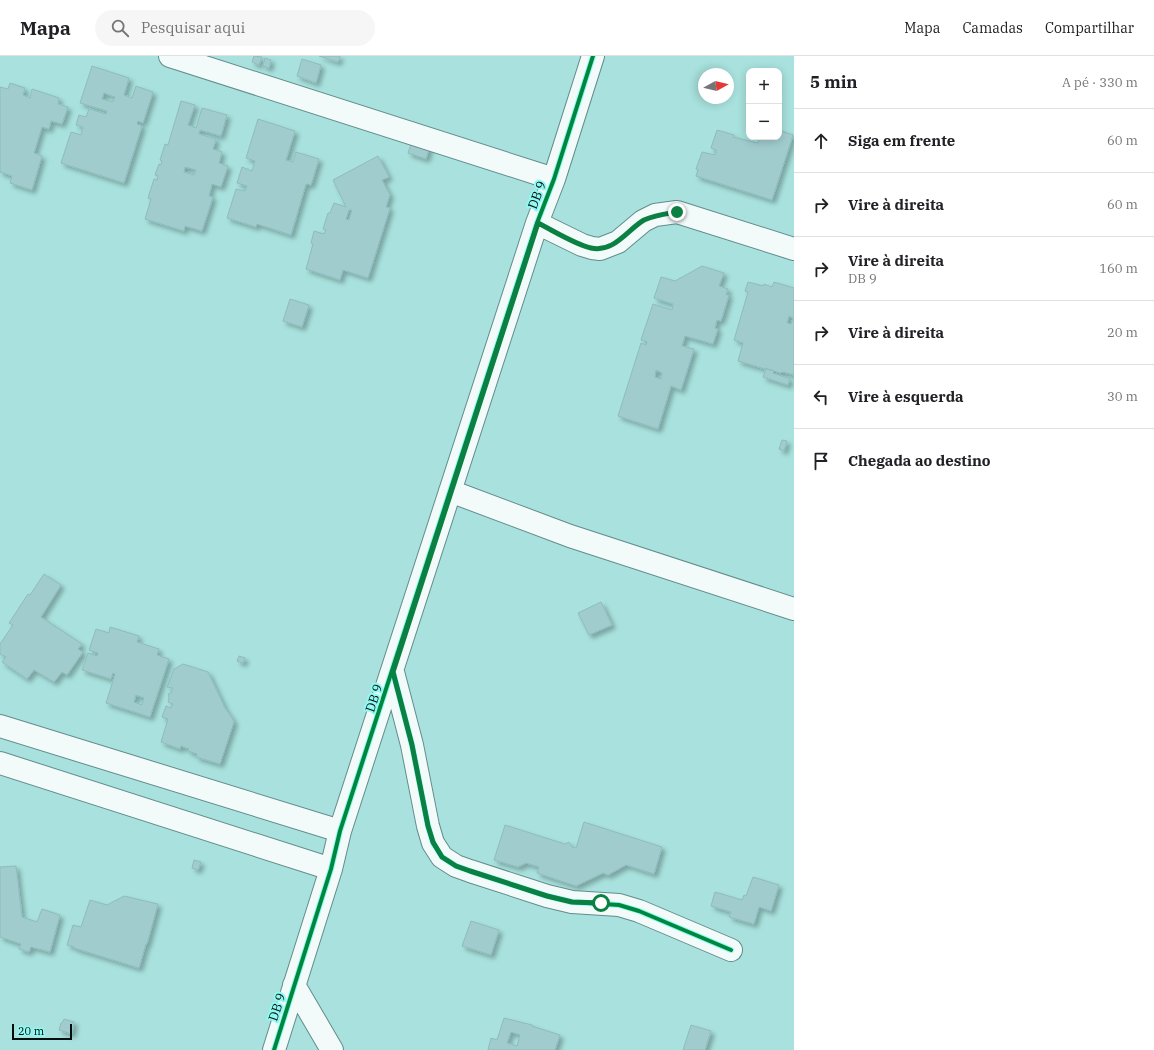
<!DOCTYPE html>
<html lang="pt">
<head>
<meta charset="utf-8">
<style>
  :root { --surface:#fff; --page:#f6f6f6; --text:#202124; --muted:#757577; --line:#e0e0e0 }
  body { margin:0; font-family:"IBM Plex Serif",serif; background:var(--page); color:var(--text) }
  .controls { position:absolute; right:12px; top:12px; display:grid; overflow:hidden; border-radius:8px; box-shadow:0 2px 10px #0003 }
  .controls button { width:36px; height:36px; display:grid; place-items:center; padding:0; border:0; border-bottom:1px solid var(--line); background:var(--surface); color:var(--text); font:20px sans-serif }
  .compass { position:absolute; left:698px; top:12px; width:36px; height:36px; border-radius:50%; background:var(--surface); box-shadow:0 2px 10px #0003; rotate:82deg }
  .scale { position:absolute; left:12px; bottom:10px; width:60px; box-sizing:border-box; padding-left:4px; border:2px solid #00100f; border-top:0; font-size:11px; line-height:14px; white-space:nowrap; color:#00100f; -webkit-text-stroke:3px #90f9f1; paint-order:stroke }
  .stop { position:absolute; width:12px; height:12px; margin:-9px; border:3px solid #0b8043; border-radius:50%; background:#fff }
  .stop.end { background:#0b8043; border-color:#fff; box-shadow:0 1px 4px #0008 }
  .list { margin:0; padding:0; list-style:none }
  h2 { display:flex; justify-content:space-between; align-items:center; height:52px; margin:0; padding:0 16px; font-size:17px }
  h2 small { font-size:13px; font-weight:400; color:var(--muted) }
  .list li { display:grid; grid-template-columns:26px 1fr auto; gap:12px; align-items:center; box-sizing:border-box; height:64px; padding:0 16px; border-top:1px solid var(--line) }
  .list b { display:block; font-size:15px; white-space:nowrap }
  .list p { margin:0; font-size:13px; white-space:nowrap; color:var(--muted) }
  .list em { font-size:13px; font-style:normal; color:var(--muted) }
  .icon { flex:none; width:22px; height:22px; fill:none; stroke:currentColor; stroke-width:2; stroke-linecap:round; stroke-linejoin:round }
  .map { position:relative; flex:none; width:794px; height:994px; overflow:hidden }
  header { display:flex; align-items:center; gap:24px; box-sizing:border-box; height:56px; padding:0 20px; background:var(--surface); border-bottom:1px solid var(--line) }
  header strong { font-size:19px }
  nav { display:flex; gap:22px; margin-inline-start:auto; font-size:14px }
  .search { width:280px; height:36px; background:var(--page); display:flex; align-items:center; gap:10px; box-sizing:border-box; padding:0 14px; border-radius:22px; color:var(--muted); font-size:15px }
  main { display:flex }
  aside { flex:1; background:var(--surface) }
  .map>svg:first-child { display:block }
  .building { fill:#a1ccce; stroke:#8ebcbd; fill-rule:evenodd; filter:url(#shadow) }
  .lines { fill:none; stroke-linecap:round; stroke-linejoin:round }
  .street-casing { stroke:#628d8b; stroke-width:24 }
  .street { stroke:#f2fafa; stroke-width:22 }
  .cycleway-casing { stroke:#90f9f1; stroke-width:6 }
  .cycleway { stroke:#00873e; stroke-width:4 }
  .route { stroke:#0b8043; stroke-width:5 }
  .labels { text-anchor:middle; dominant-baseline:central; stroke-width:4; stroke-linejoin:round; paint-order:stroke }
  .street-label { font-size:13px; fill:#00100f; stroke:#90f9f1 }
</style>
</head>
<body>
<header>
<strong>Mapa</strong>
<div class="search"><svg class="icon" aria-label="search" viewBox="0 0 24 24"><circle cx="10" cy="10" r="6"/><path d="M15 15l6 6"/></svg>Pesquisar aqui</div>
<nav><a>Mapa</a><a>Camadas</a><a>Compartilhar</a></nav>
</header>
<main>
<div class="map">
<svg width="794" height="994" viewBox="0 0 794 994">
  <defs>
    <filter id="shadow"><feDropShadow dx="3.5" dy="3.5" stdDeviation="2" flood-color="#0004"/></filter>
  </defs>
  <rect width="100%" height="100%" fill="#a8e1dd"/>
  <path class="building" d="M254,0L262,1L259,9L252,6Z
    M319,0H340L338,6Z
    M265,2L271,4L269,12L263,10Z
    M302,3L321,9L316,27L297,20Z
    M92,10L129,22L124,39L132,42L136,30L153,36L143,67L138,65L137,68L142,70L124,127L61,107L71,76L81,79L83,71L76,69L79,59L86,61L89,53L106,58L107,55L80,47ZM104,37L115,41L113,46L102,43Z
    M10,27L25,32L23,39L30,42L32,33L59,42L58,48L68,51L62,68L51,65L49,73L42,71L34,97L42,100L32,134L10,127L12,120L0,116V31L8,33Z
    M181,45L195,49L188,69L196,72L202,52L227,59L221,80L200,74L199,78L216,83L213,93L222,96L219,107L228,110L221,131L212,128L209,140L213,141L202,175L185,170L184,175L145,163L151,143L148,142L154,123L157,124L158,120L155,119L159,108L161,109L162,105L160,104L165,88L168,89ZM185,111L196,114L194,119L184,116Z
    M258,63L295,75L286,104L293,106L296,96L319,103L311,129L306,128L291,179L257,168L256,171L227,162L236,133L245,135L247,130L237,127L242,111L252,115L255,105L246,102Z
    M717,74L734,79L733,81L758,87L759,81H779V74L793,79L772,144L696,120L698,114L696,113L702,96L715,99L716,94L711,92Z
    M414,80L432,82L426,103L408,97Z
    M378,100L389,121L382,124L390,139L386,151L390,152L368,222L343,214L340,224L306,213L313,188L311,187L314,175L324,178L326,174L323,173L328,157H330L334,147L346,151L333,124ZM349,154H352L349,164L346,163Z
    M702,210L724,217L719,230L728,233L726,239H729L721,265L717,264L715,272L718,273L713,288L685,280L682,290L694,293L681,334L671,330L658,373L618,360L641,287L646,289L647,286L641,284L653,248L672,254L673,248L654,242L661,221L675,225ZM656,314L662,317L661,323L655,321Z
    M748,226L763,230L764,228L772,231L774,226L794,232V319L783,316L780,317L765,312V313L738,305L743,287L734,284L748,236L745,235ZM789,260L793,262L791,268L787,267Z
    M290,243L309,249L302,271L283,265Z
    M766,313L774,315L773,317L790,323L788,329L763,321Z
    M782,384L787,385L784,395L779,393Z
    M44,518L61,529L41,561L82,588L78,593L83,596L67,619L62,616L54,626L34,614L27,623L2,606L6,601L0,598V588L13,569L9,567L28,538L30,539Z
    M601,546L612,569L589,579L578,557Z
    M110,571L139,580L137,586L159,593L157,599L169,603L150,661L106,647L115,618L113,617L111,623L82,614L88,597L97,600L98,597L89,594L96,573L109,577ZM136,639L144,642L142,649L134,646Z
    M239,600L245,602L243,607L237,605Z
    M183,608L208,616L225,652L232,662L234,666L220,708L196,701L197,698L188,695L189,693L181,690L180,693L161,686L168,663L162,661L166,650L171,652L173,648L168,646L169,642L168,638L171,637L173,632L167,631L174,613Z
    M584,766L662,791L654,818L626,809L608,819L603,817L576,830L537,817L539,811L526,807L518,811L494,804L505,769L565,788L569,786L572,791L576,792Z
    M194,804L201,806L198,814L192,812Z
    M16,810L22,861L37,866L42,853L60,859L50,896L31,891L29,896L19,893L21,888L0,881V811Z
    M753,821L779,829L771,855L759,851L754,868L729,861L731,856L711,850L715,836L742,844L744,839L746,840Z
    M124,840L158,848L147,888H146L139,912L74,892V891L67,889L73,869L81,871L90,844L107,849Z
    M471,865L499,874L491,899L462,890Z
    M504,962L532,969V970L560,979L555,994H488L491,982L497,984ZM511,976L520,979L517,990L507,987Z
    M64,963L74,966L72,978L59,974L61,967H62Z
    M691,969L711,975L705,994H683Z"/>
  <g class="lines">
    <g class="street-casing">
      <path id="street" d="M170,0L554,123
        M537,167L582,189L592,192L600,193L618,186L643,165L655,159L677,156L794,193
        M450,435L570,480L794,553
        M393,616L412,689L428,770L433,787L442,801L456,810L470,815L547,840L572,846L619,849L639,855L731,894
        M0,670L340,775
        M0,707L331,813
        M294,929L332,994
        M274,994L331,813L340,775L537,167L554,123L593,0"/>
    </g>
    <use href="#street" class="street"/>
    <g class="cycleway-casing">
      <path id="cycleway" d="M393,616L412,689L428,770L433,787L442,801L456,810L470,815L547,840L572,846L619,849L639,855L731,894
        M274,994L331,813L340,775L537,167L554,123L593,0"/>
    </g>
    <use href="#cycleway" class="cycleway"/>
  </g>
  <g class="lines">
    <path class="route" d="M601,847L572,846L547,840L470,815L456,810L442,801L433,786L428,770L412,689L393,616L538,167C554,175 574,188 591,192C614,197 627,174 644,164C655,159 665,158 677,156"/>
  </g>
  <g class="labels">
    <g class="street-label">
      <text transform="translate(537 139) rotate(-69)">DB 9</text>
      <text transform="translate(374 642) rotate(-72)">DB 9</text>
      <text transform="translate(277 951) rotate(-72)">DB 9</text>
    </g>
  </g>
</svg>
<div class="controls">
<button>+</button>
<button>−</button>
</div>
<svg class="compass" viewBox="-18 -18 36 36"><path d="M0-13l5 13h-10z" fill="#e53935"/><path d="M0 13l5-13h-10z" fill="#757577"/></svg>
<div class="scale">20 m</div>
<div class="stop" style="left:601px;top:847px"></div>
<div class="stop end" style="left:677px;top:156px"></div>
</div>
<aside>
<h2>5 min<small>A pé · 330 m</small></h2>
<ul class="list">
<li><svg class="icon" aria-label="ahead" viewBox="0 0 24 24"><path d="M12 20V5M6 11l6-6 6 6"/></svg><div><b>Siga em frente</b></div><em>60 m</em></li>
<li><svg class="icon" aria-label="right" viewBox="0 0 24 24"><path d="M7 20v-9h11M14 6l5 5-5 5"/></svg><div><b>Vire à direita</b></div><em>60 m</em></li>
<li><svg class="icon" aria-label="right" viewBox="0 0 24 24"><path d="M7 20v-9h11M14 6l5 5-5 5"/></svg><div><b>Vire à direita</b><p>DB 9</p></div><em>160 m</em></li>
<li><svg class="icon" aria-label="right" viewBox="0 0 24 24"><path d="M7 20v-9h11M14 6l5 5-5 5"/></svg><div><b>Vire à direita</b></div><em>20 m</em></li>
<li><svg class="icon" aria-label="left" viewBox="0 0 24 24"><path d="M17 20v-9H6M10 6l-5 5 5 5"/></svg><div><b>Vire à esquerda</b></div><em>30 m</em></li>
<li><svg class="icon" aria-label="arrive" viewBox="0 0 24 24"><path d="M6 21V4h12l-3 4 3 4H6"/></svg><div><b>Chegada ao destino</b></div></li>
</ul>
</aside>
</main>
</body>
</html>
